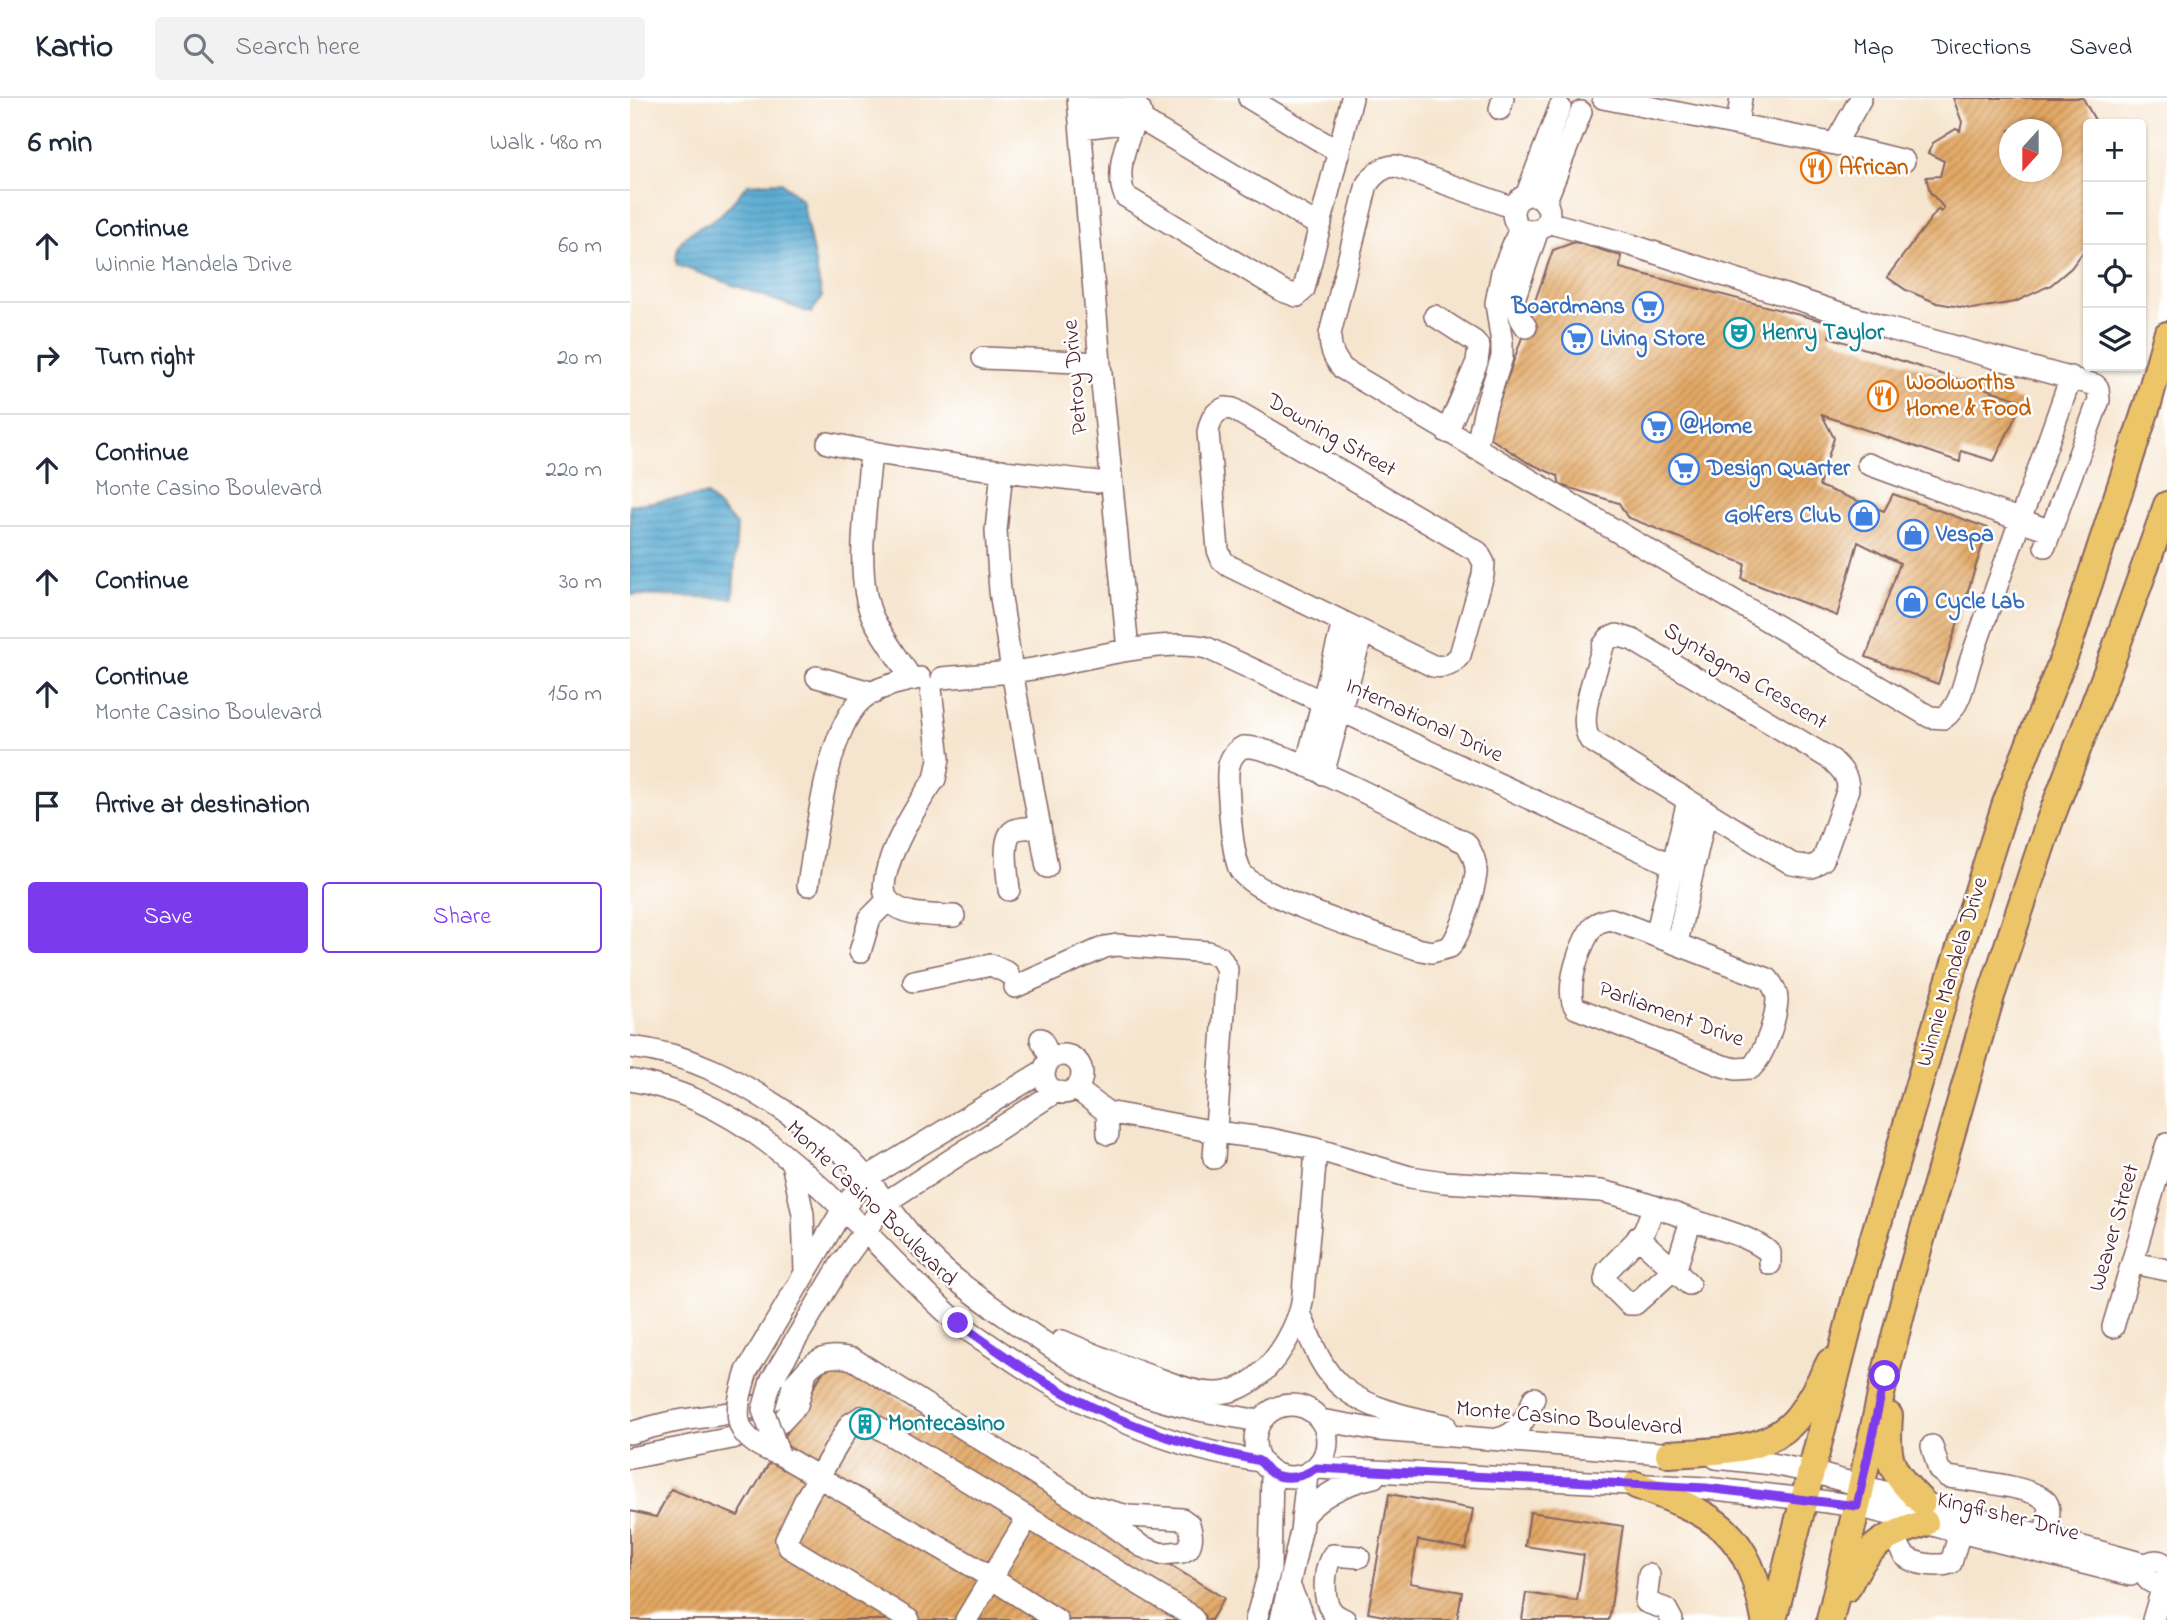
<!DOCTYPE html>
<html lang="en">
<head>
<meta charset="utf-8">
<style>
  :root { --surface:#fff; --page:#f2f2f3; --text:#1f2937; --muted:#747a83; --line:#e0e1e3; --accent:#7c3aed }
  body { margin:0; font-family:"Indie Flower",sans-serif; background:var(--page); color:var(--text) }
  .controls { position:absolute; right:21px; top:21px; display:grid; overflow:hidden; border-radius:7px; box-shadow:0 2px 5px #0004 }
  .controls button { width:63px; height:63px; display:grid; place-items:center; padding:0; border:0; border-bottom:2px solid var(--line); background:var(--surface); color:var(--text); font:35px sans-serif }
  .compass { position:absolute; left:1369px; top:21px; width:63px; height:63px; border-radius:50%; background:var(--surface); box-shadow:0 2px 5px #0004; rotate:201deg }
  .stop { position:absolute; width:21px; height:21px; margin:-16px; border:5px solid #7c3aed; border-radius:50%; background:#fff }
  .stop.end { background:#7c3aed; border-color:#fff; box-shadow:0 2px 7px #0008 }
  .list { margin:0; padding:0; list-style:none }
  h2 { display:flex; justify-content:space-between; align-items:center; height:91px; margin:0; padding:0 28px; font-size:30px }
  h2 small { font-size:23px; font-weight:400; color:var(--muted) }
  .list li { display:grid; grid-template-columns:46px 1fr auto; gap:21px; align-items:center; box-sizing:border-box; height:112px; padding:0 28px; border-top:2px solid var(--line) }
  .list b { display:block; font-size:26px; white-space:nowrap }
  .list p { margin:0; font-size:23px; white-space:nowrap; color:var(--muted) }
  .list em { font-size:23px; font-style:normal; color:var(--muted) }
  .actions { display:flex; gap:14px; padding:21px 28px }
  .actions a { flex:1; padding:16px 0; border:2px solid var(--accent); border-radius:7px; text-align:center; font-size:24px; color:var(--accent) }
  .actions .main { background:var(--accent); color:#fff }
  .icon { flex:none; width:38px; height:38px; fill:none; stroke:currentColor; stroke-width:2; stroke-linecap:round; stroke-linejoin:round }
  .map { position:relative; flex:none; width:1537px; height:1522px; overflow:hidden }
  header { display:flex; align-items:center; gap:42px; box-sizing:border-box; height:98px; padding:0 35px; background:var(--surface); border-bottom:2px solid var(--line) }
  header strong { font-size:33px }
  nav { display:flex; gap:38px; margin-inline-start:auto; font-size:24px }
  .search { width:490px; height:63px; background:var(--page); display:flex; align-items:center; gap:18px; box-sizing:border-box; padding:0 24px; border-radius:7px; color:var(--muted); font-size:26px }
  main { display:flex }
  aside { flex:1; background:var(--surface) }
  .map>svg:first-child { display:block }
  .water { fill:url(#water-rules); stroke:#50647e; stroke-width:2 }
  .building { fill:url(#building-hatch); fill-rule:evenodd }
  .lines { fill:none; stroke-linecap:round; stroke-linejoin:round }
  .minor-casing { stroke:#866464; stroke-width:24 }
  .major-casing { stroke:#866464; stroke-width:30 }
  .minor { stroke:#fff; stroke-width:21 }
  .major { stroke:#edc569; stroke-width:26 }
  .minor-bridge-casing { stroke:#866464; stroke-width:24; stroke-linecap:butt }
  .minor-bridge { stroke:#fff; stroke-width:21 }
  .route { stroke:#7c3aed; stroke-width:9 }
  .labels { text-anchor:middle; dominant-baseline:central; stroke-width:5; stroke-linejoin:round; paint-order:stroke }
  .food-label { font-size:23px; font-weight:bold; fill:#c56008; stroke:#fff; text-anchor:start }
  .shop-label { font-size:23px; font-weight:bold; fill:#366cbe; stroke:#fff; text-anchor:start }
  .culture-label { font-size:23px; font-weight:bold; fill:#0d838f; stroke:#fff; text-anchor:start }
  .street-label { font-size:23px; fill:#4a1f2b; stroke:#fff }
</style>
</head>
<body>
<header>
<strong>Kartio</strong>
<div class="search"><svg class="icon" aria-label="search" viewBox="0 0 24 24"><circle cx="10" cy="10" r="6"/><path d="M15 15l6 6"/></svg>Search here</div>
<nav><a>Map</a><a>Directions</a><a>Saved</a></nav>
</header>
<main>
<aside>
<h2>6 min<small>Walk · 480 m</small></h2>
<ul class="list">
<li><svg class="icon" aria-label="ahead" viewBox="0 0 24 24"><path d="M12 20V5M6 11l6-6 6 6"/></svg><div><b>Continue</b><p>Winnie Mandela Drive</p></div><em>60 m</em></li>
<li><svg class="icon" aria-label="right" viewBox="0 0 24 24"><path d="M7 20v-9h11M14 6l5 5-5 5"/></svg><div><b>Turn right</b></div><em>20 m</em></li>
<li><svg class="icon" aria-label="ahead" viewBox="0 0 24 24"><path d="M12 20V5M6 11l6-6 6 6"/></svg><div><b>Continue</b><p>Monte Casino Boulevard</p></div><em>220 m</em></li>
<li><svg class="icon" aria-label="ahead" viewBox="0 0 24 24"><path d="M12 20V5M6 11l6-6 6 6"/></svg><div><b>Continue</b></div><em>30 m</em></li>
<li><svg class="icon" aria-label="ahead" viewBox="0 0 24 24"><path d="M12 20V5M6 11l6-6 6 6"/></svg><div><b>Continue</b><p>Monte Casino Boulevard</p></div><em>150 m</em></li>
<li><svg class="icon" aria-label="arrive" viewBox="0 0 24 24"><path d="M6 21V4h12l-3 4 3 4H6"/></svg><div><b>Arrive at destination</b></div></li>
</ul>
<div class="actions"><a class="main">Save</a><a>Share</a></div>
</aside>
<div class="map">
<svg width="1537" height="1522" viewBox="0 0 1537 1522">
  <defs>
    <pattern id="water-rules" width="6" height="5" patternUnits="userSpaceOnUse" patternTransform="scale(1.75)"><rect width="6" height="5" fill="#57aad2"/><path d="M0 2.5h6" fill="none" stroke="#4a8aab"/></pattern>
    <pattern id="building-hatch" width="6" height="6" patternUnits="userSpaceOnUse" patternTransform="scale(1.75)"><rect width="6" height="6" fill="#e3a965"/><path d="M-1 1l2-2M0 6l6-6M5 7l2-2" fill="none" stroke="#ba8953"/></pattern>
  </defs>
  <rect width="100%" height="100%" fill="#fff"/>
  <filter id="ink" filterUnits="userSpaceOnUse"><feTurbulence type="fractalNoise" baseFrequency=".0143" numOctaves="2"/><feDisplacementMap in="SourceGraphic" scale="14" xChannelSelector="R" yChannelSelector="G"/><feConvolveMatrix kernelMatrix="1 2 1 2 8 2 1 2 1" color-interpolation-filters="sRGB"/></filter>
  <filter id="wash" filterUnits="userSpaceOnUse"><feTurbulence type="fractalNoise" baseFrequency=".00686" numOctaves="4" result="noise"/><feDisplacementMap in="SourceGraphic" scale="28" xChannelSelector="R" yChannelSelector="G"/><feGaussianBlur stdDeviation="1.57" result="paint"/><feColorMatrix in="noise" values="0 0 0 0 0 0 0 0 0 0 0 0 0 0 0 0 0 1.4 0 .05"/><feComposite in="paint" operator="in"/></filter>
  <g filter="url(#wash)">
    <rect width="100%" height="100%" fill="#f6e5ce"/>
    <path class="water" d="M151,84L172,102L192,199L181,215L47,167C42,133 72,133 91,116C101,108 109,96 118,86Z
      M77,397L107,428L103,500L0,497V407Z"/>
    <g id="blocks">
      <path class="building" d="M1323,0H1453L1467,26H1458V155L1454,153L1441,170L1421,187L1385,204L1342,211L1307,205L1276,192L1257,179L1308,111L1311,114L1314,110L1300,94L1296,79L1310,78L1314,63L1298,55L1303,45L1326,31L1330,33L1332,24ZM1380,32H1422V74H1380Z
        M945,144L991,158L990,170L1204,226L1199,239L1393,303L1364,363L1331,353L1330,364L1192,317L1204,340L1189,388L1254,413L1263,396L1358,430L1308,586L1236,559L1270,465L1228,444L1207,518L1112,481L1115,466L997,419L989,405L930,387L928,378L897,364L857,338L923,152Z
        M201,1260L594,1500L581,1522H0V1413L26,1419L41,1391L108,1418Z
        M759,1396L843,1411L836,1451L788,1442L780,1485L832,1494L827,1522H775L738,1515Z
        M900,1414L993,1428L979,1522H892L896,1495L947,1503L954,1457L895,1448Z"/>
    </g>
  </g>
  <g filter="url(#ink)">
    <use href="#blocks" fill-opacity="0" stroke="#866464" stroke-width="2"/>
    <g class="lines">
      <g class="minor-casing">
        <path id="minor" d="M448,0L470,265L498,552
          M619,0L709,54
          M973,0L1205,46L1274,63
          M495 16a8 8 0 1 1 16 0a8 8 0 1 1-16 0Z
          M449,10H498
          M870,11L873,0
          M510,21L683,124L691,126
          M504,25C495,48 485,74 495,98L653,193L667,198L674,191L722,0
          M1107,27L1111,0
          M451,30L501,24
          M1205,46L1231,0
          M883 115a18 18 0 1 1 36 0a18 18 0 1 1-36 0Z
          M896,98L930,9
          M915,105L951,14
          M884,110L766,68C753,68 744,76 737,86L700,236C700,251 703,259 713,271L1300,619L1314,620C1332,606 1334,582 1341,561L1441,279
          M917,124L1001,147L1253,229L1465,287L1468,290L1469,302L1415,448
          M805,218L844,243L849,249L847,264L817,334
          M896,229L891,221L884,201L908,132
          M353,260L470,265
          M595,310L603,311L848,454L854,465L853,477L830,557C822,567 816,570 803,568L599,468L592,462L588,452L578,334C581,321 583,315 595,310Z
          M198,345C287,365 378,373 468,384
          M846,351L855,311L872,259V245L866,205L872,174L890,130
          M241,355C237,400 223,481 244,522C255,543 270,562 282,582
          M1238,366L1421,433
          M372,372L366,433L370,493L382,573L417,769
          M987,537L1003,542L1202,662C1211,671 1218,677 1218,691L1193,762L1182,769L1162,766L960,642C946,620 967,573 973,548L979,540Z
          M187,579L244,595
          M312,580C344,577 376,576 408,570C453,562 534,539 577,550L1042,767L1061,774
          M301,591L309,661L305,681C291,700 240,780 258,802C272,819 304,817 324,818
          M613,649C646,645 797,726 836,745C842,754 847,764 846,776C843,796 832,833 820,849L802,854L787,851C755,839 619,798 609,770C603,754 600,719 599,701C598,681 593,660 613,649Z
          M676,668L713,525
          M693,676L732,535
          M178,787C186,740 196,636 230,603C245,589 270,584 290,580
          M379,792C378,779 371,740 383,733C389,729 402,730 410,729
          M981,821L1138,881C1143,887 1147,894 1147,902C1146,921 1135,956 1121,970L1106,971L1093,968L946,910C933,895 951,839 966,826C970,823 976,822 981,821Z
          M1026,838L1058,702
          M1047,845L1076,713
          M230,854L240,820L258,802
          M284,883L361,867L378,875
          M385,889L475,849L487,847L578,854L590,859L597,871L584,1060
          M411,941L421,961
          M0,949C62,956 108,982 159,1016C180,1030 204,1046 222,1064C254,1097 276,1138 311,1169C332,1188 355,1204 378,1220C419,1248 460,1277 506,1294C546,1309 588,1316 630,1323
          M414 976a19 19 0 1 1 38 0a19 19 0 1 1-38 0Z
          M0,982C142,1006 225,1134 326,1223C339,1234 355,1243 369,1253C447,1307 536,1350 630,1363
          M445,990L477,1014L586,1034L640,1041L686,1051L780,1079L814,1084L971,1093C1004,1100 1034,1112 1065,1123C1089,1131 1121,1138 1140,1155V1166
          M477,1014L478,1036
          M162,1065L173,1116L175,1174
          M1024,1108L1014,1134L977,1173L975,1182L999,1206H1005L1044,1171L1048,1164L1061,1122
          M1008,1139L1059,1186
          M1504,1165L1537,1172
          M670,1215C680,1240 691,1273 713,1290C740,1312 782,1320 815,1327
          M1483,1229L1537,1046
          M432,1243C465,1257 498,1271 532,1282C548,1288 567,1295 584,1295C626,1296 656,1252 669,1216C674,1204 673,1187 675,1174C680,1133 683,1092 686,1051
          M117,1273L213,1111L236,1080L415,972
          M141,1283L211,1166L256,1104L427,993
          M625 1343a36 36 0 1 1 72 0a36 36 0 1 1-72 0Z
          M691,1322L748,1332L1054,1357
          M0,1335C14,1331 28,1327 42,1324C76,1317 116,1317 147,1299C180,1281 176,1250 223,1261L455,1407L511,1448L531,1456L552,1454L558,1451C563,1442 562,1436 559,1426L552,1421L498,1418L455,1407
          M867,1341C888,1337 897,1319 904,1300
          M1302,1348L1309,1372L1318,1379C1337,1382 1409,1389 1417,1405C1422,1413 1416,1428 1414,1437
          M149,1356L342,1468L427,1522
          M0,1360L107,1339L131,1333L151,1324L167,1307L176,1274
          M1086,1360L1142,1366L1182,1374L1518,1467
          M686,1370L1076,1390L1175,1401L1227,1408L1501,1477
          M672,1419C691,1396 716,1385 744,1379
          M1264,1436C1267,1443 1270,1453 1275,1458C1285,1467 1309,1469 1321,1465L1334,1420
          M1515 1474a11 11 0 1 1 22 0a11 11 0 1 1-22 0Z
          M1019,1477L1016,1504L1036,1511L1042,1522
          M659,1487L674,1522
          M279,1522L159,1449L156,1442L176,1400L220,1326L231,1319L557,1515L564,1522
          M336,1522L398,1419
          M626,1522L640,1471L642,1375
          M651,1522L671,1433L677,1377
          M715,1522C709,1519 704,1517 701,1512C692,1500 694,1468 703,1457L729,1459
          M1523,1522L1535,1481"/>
      </g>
      <g class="major-casing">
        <path id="major" d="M1259,1318C1256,1363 1259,1372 1292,1404
          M1039,1356C1081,1353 1137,1356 1167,1320C1180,1304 1190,1283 1200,1264
          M1006,1387C1087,1418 1118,1431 1135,1522
          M1217,1490C1237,1447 1251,1440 1295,1425
          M1143,1522L1225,1203L1318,887L1376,705L1439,546L1518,305L1537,237
          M1200,1522L1227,1408L1255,1278L1281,1176L1361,898L1420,722L1483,558L1537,407"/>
      </g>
      <use href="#minor" class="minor"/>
      <use href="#major" class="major"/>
      <g class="minor-bridge-casing">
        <path id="minor-bridge" d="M117,1273C104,1316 99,1340 149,1356
          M141,1283L133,1312L149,1356"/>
      </g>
      <use href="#minor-bridge" class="minor-bridge"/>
    </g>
  </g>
  <g class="lines" filter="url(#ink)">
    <path class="route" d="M328,1225C356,1244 383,1265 412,1282C478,1322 551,1347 626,1362C633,1363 635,1371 641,1375C656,1383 673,1379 686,1370L1076,1390L1227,1408L1255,1278"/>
  </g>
  <defs>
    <g id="restaurant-ring" transform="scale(1.575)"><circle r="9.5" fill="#fff" stroke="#e8710a" stroke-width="1.5"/><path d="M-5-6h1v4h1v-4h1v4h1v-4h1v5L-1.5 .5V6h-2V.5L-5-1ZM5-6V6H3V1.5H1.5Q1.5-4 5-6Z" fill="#e8710a"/></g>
    <g id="supermarket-ring" transform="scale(1.575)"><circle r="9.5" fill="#fff" stroke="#3f7fe0" stroke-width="1.5"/><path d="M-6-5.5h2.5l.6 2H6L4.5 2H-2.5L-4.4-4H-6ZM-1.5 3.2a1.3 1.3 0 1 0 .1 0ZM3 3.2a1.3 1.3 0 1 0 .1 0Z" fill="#3f7fe0"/></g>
    <g id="theatre-ring" transform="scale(1.575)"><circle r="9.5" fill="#fff" stroke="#0f9aa8" stroke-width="1.5"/><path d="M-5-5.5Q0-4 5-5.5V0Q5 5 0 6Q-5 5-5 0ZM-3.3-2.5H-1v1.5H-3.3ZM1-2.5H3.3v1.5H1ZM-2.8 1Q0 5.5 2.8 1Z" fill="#0f9aa8"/></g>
    <g id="shop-ring" transform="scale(1.575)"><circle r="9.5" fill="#fff" stroke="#3f7fe0" stroke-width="1.5"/><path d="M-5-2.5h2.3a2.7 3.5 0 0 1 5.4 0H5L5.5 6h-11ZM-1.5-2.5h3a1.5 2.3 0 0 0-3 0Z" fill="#3f7fe0"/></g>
    <g id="building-ring" transform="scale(1.575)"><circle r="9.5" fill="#fff" stroke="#0f9aa8" stroke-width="1.5"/><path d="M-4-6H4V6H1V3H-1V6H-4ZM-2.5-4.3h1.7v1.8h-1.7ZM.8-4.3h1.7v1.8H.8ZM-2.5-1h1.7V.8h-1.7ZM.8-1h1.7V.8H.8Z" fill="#0f9aa8"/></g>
  </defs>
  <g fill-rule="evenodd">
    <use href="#restaurant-ring" x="1186" y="70"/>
    <use href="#supermarket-ring" x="1018" y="209"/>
    <use href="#theatre-ring" x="1109" y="235"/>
    <use href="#supermarket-ring" x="947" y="241"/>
    <use href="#restaurant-ring" x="1253" y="298"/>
    <use href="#supermarket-ring" x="1027" y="329"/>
    <use href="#supermarket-ring" x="1054" y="371"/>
    <use href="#shop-ring" x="1234" y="418"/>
    <use href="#shop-ring" x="1283" y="437"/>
    <use href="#shop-ring" x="1282" y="504"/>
    <use href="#building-ring" x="235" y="1326"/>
  </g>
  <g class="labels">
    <g class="food-label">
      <text x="1209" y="70">African</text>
      <text x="1276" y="285">Woolworths<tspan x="1276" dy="26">Home &amp; Food</tspan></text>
    </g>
    <g class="shop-label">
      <text x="995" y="209" text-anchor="end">Boardmans</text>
      <text x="970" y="241">Living Store</text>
      <text x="1050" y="329">@Home</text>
      <text x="1077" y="371">Design Quarter</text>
      <text x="1211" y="418" text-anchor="end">Golfers Club</text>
      <text x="1306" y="437">Vespa</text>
      <text x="1305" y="504">Cycle Lab</text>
    </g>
    <g class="culture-label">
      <text x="1132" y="235">Henry Taylor</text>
      <text x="258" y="1326">Montecasino</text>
    </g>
    <g class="street-label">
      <text transform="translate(446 279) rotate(-95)">Petroy Drive</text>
      <text transform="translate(701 338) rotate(30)">Downing Street</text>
      <text transform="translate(1115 579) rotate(31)">Syntagma Crescent</text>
      <text transform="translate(794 623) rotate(25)">International Drive</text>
      <text transform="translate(1323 874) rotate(-73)">Winnie Mandela Drive</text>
      <text transform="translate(1041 917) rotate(20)">Parliament Drive</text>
      <text transform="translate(241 1106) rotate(44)">Monte Casino Boulevard</text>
      <text transform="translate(1485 1130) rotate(-74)">Weaver Street</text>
      <text transform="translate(939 1321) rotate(5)">Monte Casino Boulevard</text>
      <text transform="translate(1378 1419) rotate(14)">Kingfisher Drive</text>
    </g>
  </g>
</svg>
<div class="controls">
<button>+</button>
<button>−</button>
<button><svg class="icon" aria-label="locate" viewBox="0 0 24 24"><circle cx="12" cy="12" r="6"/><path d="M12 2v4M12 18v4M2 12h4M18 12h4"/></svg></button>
<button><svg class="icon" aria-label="layers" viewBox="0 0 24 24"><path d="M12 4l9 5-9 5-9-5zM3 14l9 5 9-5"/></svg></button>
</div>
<svg class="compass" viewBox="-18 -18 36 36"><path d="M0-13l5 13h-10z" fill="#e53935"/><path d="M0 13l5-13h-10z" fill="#747a83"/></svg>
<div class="stop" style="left:1255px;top:1278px"></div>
<div class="stop end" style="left:328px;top:1225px"></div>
</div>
</main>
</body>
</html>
